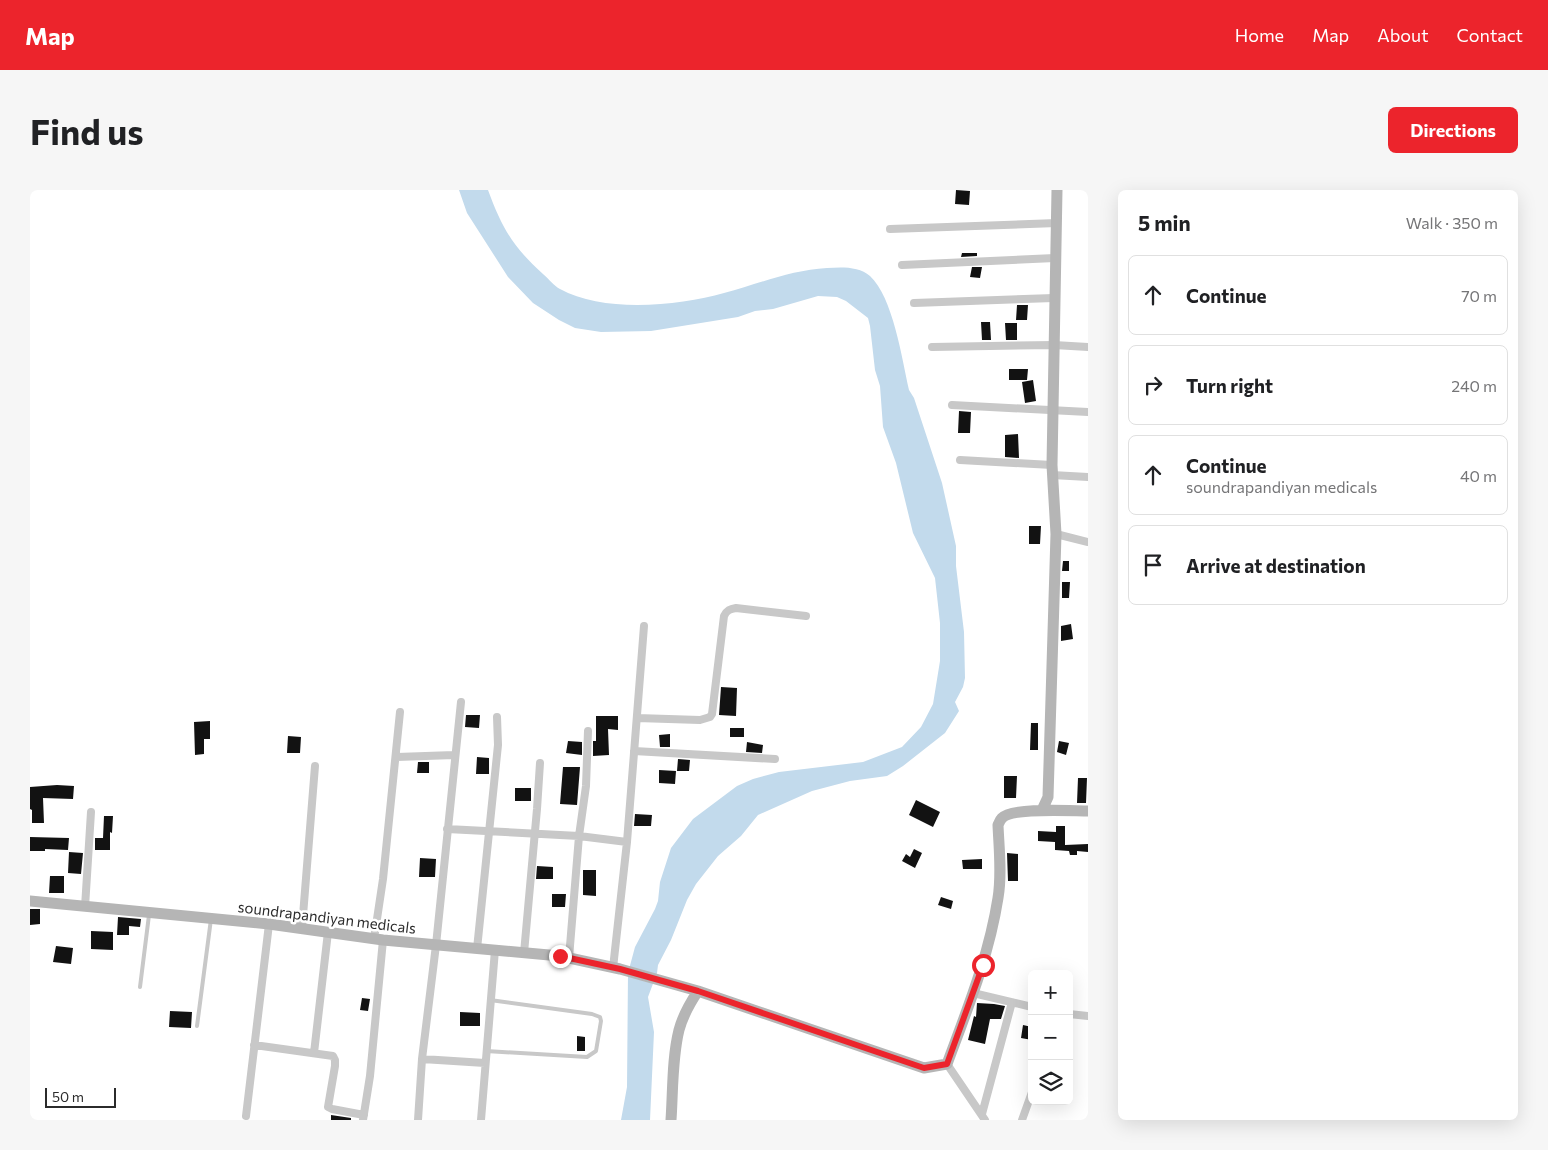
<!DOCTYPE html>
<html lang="en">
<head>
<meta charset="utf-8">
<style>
  :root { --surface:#fff; --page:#f6f6f6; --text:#202124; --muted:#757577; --line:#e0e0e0; --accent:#ec242c }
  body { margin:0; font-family:Commissioner,sans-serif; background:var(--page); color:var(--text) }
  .controls { position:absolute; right:15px; bottom:15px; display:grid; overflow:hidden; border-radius:8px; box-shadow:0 5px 20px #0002 }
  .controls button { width:45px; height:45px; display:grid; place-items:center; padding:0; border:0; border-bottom:1px solid var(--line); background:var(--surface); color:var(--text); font:25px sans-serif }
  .scale { position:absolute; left:15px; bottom:12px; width:71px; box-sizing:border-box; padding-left:5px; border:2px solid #2b2b2b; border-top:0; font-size:14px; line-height:18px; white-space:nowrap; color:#2b2b2b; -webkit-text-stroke:4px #fff; paint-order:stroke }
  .stop { position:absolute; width:15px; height:15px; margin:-11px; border:4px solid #ec242c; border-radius:50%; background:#fff }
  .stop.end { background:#ec242c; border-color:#fff; box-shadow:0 1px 5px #0008 }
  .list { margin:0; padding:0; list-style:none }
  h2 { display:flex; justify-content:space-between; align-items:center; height:65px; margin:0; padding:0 20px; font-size:21px }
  h2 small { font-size:16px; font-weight:400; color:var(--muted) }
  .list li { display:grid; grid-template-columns:32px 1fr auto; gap:15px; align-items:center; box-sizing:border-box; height:80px; margin:0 10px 10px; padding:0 10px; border:1px solid var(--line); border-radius:8px }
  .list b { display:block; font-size:19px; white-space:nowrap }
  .list p { margin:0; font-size:16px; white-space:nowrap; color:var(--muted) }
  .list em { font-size:16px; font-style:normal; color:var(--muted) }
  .icon { flex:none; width:28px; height:28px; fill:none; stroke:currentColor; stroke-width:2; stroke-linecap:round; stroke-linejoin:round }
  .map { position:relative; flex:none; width:1058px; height:930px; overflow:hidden; border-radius:8px }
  header { display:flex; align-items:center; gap:30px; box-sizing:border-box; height:70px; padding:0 25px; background:var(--accent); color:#fff }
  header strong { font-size:24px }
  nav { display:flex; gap:28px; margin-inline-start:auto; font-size:18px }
  .intro { display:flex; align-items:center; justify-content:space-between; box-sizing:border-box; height:120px; padding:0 30px }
  h1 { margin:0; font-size:35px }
  .button { padding:12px 22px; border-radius:8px; background:var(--accent); color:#fff; font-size:18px; font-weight:700 }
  main { display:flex; gap:30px; padding:0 30px }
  aside { flex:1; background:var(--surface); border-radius:8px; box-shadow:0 5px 20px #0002 }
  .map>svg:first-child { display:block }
  .water { fill:#c2daec }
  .building { fill:#121212 }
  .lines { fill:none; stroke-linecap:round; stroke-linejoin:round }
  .lane { stroke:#c8c8c8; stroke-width:4 }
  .street { stroke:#c8c8c8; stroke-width:8 }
  .secondary { stroke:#b5b5b5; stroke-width:11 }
  .route { stroke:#ec242c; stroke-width:6 }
  .labels { text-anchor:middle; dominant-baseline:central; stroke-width:5; stroke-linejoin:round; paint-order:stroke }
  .street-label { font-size:15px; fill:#2b2b2b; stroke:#fff }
</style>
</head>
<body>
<header>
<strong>Map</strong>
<nav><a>Home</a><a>Map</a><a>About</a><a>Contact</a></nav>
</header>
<div class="intro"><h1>Find us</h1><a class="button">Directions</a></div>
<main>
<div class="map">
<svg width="1058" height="930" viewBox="0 0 1058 930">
  <rect width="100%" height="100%" fill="#fff"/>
  <path class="water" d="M429,0H458C472,38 483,57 513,84C519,89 524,96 530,99C573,123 648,116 694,103C728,94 761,80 797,78C811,77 829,76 840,86C863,107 872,169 879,200L884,208L912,293L926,356V376L934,442L935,488L933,497L925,512L929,521L915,543L873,576L857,586L820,591L782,601L728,625L711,646L688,666L666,694L657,710L641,750L628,775L627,783L618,807L624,842L620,930H591L597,897L598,783L605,757L625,719L628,711L630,692L641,658L663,629L707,596L723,589L749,582L833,572L872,557L891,537L903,514L910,471V433L905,388L883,343L866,273L853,237L850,196L845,180L840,136L838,128L816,111L807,107L788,106L743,119L725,121L708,127L621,141L571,142L545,138L529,130L503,113L478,87L437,23Z"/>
  <path class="building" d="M926,0L940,1L939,15L925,14Z
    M932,63H947V66L931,67Z
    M942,77H952L950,88L940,87Z
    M987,115H998L997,130H986Z
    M951,132H960L961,150H952Z
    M975,133H987V150H976Z
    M979,179H998L997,190H979Z
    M1003,190L1006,211L995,213L992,192Z
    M929,221L941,222L940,243H928Z
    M988,244L989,268L975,267V245Z
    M999,336H1011L1010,354H999Z
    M1033,371H1039V381H1032Z
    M1032,392H1040L1039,408H1032Z
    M1041,434L1043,449L1031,451V436Z
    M691,497L707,498L706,526L689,525Z
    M436,525H450L449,538L435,537Z
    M566,526H588V540L578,539L579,565L563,566V551H566Z
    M180,531V549H174V564L165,565L164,532Z
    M1001,533H1008V560H1000Z
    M700,538H714V547H700Z
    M640,544V557H630L629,545Z
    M258,546L271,547L270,563H257Z
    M538,551L552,552V565L536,563Z
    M1029,551L1039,553L1036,565L1027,562Z
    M717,552L733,555L732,563L716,562Z
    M447,567L459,568V584H446Z
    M648,569L660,570L659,581H647Z
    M388,572H399V583H387Z
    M533,577H550L547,615L530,614Z
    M629,580L646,581L645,594L629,593Z
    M974,586H987L986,608H974Z
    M1048,588H1057L1056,613H1047Z
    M27,595L44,596L43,609L13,608L14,633H2V620L0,619V597Z
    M485,598H501V611H485Z
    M886,610L910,622L903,637L879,625Z
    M605,624L622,625L621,636H604Z
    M74,626H83L82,643L80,642V660H65V648H73Z
    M1026,636H1035V655L1058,654V662L1047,661V665H1040L1039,661L1025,660V652L1008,651V641L1026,642Z
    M0,647L39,648L38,660L15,659V661H0Z
    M884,659L892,663L885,678L872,671L876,664L880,667Z
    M39,662L53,663L51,684L38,683Z
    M977,663L988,664V691H978Z
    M390,668L406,669L405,687H389Z
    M952,669V679H933L932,670Z
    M507,676L523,677V689H506Z
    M553,680H566V706L553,705Z
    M20,686H34V703H19Z
    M522,704H536L535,717H522Z
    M911,707L923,711L921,719L908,715Z
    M0,719H10V734L0,735Z
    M88,727L111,729L110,737L99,736V745H87Z
    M61,741L83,742V760L61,759Z
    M26,756L43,758L41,774L23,772Z
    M332,808L340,809L338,821L330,820Z
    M947,813L964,814L975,816L971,829H960L955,854L938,850L944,826L946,827Z
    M140,821L162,822L161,838L139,837Z
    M430,822L450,823V836H430Z
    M993,835L1002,837V850L991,848Z
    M547,846L555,847V861H547Z
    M301,925L321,928V930H301Z"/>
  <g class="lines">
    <path class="lane" d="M110,797L119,725
      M167,836L181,729
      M456,861L557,867L566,861L571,831L570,827L562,824L460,810"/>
    <path class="street" d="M860,39L1027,33
      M872,75L1025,68
      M884,113L1024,108
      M902,157L1024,155L1058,157
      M922,215L1058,222
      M930,270L1022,275
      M1022,285L1058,287
      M1026,344L1058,352
      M607,528L670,530L680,527L682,524L694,426C697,420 700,419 706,418L776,426
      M604,561L745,569
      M367,567L424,565
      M417,639L549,646L597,652
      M55,717L61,622
      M272,738L285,576
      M344,749L353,689L370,522
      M447,759L468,555L467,527
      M494,763L507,619L510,573
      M539,768L549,646L556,596L558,541
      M583,778L597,652L614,436
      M943,803L1002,817
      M1039,824L1058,826
      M224,855L303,866L305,870V876L298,917L302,919L334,925
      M284,863L298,742
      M392,869L455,873
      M917,874L955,930
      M952,924L982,812
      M216,926L239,734
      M333,930L340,886L353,750
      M388,930L392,869L406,755L431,512
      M451,930L465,760
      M992,930L1002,902"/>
    <path class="secondary" d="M1012,620L1018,607L1026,344L1022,275L1027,0
      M0,711L239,734L353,750L530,766L590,779L668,801L894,878L917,874C937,820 959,766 968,708C972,684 969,659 968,635C969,633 970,630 972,628C982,617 1042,621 1058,621
      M641,930C643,901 642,868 649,840C653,825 660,813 668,801"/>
  </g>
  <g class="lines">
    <path class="route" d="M530,766L590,779L668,801L894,878L917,874L953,775"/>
  </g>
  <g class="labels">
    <g class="street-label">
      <text transform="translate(297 727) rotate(7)">soundrapandiyan medicals</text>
    </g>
  </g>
</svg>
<div class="controls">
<button>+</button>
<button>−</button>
<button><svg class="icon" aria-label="layers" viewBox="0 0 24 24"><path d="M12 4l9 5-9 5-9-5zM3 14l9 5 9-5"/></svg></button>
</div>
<div class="scale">50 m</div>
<div class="stop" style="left:953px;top:775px"></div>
<div class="stop end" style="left:530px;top:766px"></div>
</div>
<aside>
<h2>5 min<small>Walk · 350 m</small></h2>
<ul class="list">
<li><svg class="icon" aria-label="ahead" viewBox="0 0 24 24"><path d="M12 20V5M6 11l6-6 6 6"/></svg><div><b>Continue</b></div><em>70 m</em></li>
<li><svg class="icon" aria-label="right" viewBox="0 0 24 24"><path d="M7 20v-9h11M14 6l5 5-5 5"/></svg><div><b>Turn right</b></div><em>240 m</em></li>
<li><svg class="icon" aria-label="ahead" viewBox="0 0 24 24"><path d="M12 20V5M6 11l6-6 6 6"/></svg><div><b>Continue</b><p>soundrapandiyan medicals</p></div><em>40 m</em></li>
<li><svg class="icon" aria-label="arrive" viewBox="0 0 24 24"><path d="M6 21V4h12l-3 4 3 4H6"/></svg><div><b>Arrive at destination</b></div></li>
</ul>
</aside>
</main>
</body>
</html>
